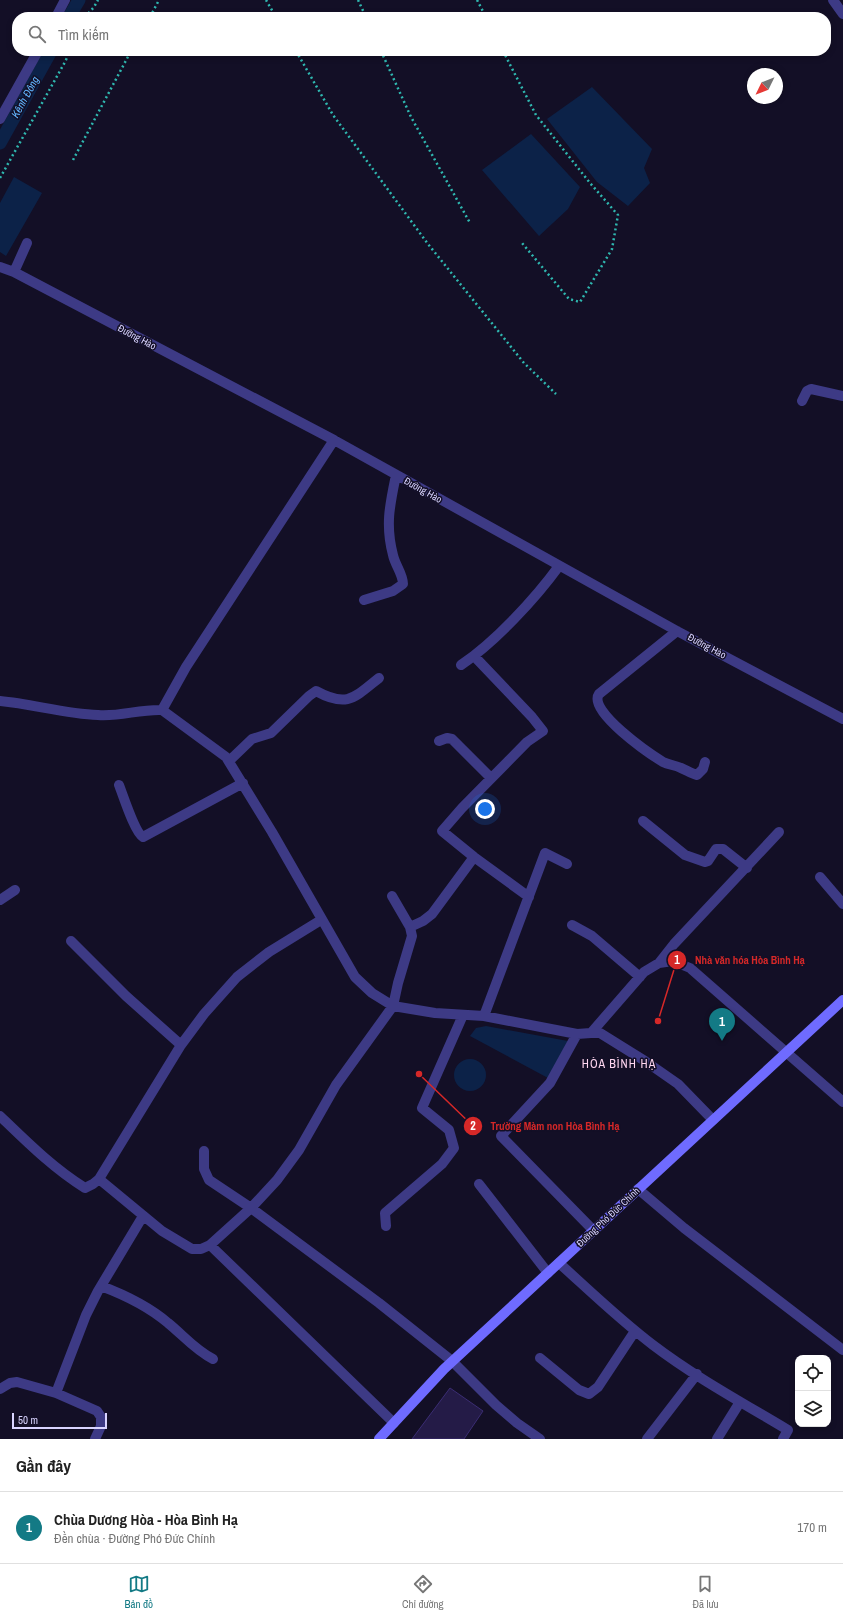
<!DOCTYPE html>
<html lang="vi">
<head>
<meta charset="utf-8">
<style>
  :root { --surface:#fff; --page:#f2f2f2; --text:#222; --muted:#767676; --line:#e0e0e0; --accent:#137a85 }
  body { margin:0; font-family:"Archivo Narrow",sans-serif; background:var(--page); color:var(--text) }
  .controls { position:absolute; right:12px; bottom:12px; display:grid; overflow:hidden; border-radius:8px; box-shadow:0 2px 6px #0003 }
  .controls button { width:36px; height:36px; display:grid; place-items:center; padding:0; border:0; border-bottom:1px solid var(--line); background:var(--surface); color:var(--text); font:20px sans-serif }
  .compass { position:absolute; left:747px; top:68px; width:36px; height:36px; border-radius:50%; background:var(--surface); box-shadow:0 2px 6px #0003; rotate:227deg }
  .scale { position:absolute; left:12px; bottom:10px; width:95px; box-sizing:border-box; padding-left:4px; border:2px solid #d9d4ff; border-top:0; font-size:11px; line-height:14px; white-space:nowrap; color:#d9d4ff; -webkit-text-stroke:3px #130f26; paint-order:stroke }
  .you { position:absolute; left:485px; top:809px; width:14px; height:14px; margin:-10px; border:3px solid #fff; border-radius:50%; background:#1a73e8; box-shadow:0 0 0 6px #1a73e833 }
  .badge { display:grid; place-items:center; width:26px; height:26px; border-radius:50%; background:var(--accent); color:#fff; font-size:13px; font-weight:700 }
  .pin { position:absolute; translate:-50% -33px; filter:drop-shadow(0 1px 2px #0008) }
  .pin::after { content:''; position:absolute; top:21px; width:14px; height:12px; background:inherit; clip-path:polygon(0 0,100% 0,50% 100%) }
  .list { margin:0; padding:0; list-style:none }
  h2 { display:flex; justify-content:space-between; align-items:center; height:52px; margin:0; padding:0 16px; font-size:17px }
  h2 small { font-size:13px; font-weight:400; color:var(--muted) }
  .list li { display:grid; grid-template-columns:26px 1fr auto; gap:12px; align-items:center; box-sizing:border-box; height:72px; padding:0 16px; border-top:1px solid var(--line) }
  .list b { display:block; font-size:15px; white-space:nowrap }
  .list p { margin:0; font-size:13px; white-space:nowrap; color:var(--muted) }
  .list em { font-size:13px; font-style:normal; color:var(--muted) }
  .icon { flex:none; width:22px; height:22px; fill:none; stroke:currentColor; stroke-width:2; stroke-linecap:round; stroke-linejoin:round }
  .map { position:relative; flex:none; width:843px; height:1439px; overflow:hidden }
  .search { position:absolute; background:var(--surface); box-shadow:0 2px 6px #0003; left:12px; right:12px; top:12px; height:44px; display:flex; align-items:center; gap:10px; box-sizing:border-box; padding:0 14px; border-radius:16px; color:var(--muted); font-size:15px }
  .sheet { height:124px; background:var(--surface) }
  nav { display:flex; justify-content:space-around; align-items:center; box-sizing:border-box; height:56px; border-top:1px solid var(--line); background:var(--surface); font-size:11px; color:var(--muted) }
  nav a { display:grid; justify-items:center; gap:2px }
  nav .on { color:var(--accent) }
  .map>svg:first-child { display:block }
  .water { fill:#0c2248 }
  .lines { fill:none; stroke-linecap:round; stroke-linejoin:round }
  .canal { stroke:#0c2248; stroke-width:13 }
  .building { fill:#241b47; stroke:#3b2d73 }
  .path { stroke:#2fb8b0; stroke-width:2.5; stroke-dasharray:2 3; stroke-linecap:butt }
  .street { stroke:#3d3a85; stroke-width:10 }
  .secondary { stroke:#6f6bff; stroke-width:10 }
  .labels { text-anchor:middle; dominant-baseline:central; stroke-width:3; stroke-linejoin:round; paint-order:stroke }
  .street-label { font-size:10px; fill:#d9d4ff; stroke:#130f26 }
  .water-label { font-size:11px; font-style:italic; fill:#62b6ff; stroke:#130f26 }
  .quarter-label { font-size:12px; letter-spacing:1px; fill:#ffd6f0; stroke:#130f26 }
  .leader { fill:none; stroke:#d62828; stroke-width:1.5 }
  .callout-dot { fill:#d62828; stroke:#130f26; stroke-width:1.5 }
  .mark-label { font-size:12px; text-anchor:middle; font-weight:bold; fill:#fff }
  .callout-label { font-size:11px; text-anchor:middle; font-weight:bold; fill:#d62828; stroke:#130f26; stroke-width:3; stroke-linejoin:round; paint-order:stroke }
</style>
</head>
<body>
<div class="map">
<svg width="843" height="1439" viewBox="0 0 843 1439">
  <rect width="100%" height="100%" fill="#130f26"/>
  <path class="water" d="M592,87L652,149L644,168L650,183L628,206L597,182L547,119Z
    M531,134L580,187L568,209L539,236L482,170Z
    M14,177L42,193L6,256L0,252V203Z
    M486,1026L568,1041L548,1078L470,1036L476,1028Z
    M454 1075a16 16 0 1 1 32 0a16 16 0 1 1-32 0Z"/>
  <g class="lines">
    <path class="canal" d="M69,17L79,0
      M0,143L51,51"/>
  </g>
  <path class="building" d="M450,1388L483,1411L464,1439H412Z"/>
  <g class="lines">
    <path class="path" d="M266,0L276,17
      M358,0L366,17
      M477,0L486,17
      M85,17L94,7L98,0
      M150,17L159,0
      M296,51L333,115L428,244L524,363L556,394
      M381,51L411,117L470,223
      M503,51L536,115L590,183L618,215L612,249L580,302L569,299L522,243
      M73,160L131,51
      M0,178L65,62L70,51"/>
    <path class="street" d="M833,0L843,14
      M56,17L65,0
      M0,119L38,51
      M0,267L14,272L334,440L677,631L843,719
      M14,272L27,243
      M802,401L807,391L811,389L843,396
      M364,600L393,591L403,584C403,574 395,565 393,555C385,525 390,504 396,475
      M677,631L599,694C587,711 650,754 663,762C669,765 675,765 681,768C686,770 692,774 697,775L703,769L705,762
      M474,656L532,717L543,731L527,742L462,808L442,831L474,857L529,897
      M461,665C495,642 535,599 559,566
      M0,701C33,704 65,714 98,715C119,717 140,709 162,710L226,757L272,832L355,977L372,993L393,1006L435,1013L484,1016L577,1034L591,1033L644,972L659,963L673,961L690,968L843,1102
      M162,710L186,667L334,440
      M439,741L447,738L452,739L491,778
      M229,761L252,739L271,733L309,696L316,691C347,708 354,698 379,678
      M119,785C123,795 135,833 143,837L243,783
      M643,821L685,855L705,862L708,861L716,849H723L747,868
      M820,877L843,904
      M0,900L15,890
      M572,925L592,936L640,977
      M410,927L423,921L432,914L474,857
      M71,941L126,996L181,1045
      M659,963L674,944L779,832
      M484,1016L545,853L567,864
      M591,1033H600L645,1061L678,1084L713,1120
      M577,1034L550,1083L501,1136L594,1231
      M0,1116C27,1142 53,1168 85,1188L93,1184L99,1179L181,1045L204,1014L237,977L269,952L321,920
      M204,1151V1169L209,1180L251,1208L379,1303L452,1361L496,1405L517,1423L540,1439
      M99,1179L162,1231L192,1249H201L210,1245L251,1208L277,1180L299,1150L336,1085L393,1006L398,983L412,936L410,927L392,896
      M479,1184L548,1273
      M638,1189L684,1228L843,1350
      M386,1226L385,1213L442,1164L454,1148L449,1130L422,1108L463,1015
      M210,1245L394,1423
      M559,1263C590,1291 620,1320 653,1345C695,1377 743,1403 788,1430L783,1439
      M101,1286C125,1295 148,1306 168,1323C183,1335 195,1350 213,1359
      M540,1358L579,1390L589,1394L598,1387L635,1331
      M0,1389L10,1383L17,1382L56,1393L97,1411L101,1417V1426L95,1439
      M56,1393L86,1315L98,1291L143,1216
      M647,1439L697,1374
      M717,1439L740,1402"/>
    <path class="secondary" d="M379,1439L444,1369L843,1000"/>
  </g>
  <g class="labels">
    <g class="street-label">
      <text transform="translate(137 337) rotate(28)">Đường Hào</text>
      <text transform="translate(423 490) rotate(29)">Đường Hào</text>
      <text transform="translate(707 646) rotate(28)">Đường Hào</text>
      <text transform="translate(608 1217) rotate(-43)">Đường Phó Đức Chính</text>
    </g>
    <g class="water-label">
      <text transform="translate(25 97) rotate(-61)">Kênh Đông</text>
    </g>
    <g class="quarter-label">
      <text x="619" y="1064">HÒA BÌNH HẠ</text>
    </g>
  </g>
  <path class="leader" d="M658 1021L677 960M419 1074L473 1126"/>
  <g class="callout-dot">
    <circle cx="658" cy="1021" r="4"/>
    <circle cx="419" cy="1074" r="4"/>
    <circle cx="677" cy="960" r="10"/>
    <circle cx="473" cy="1126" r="10"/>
  </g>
  <g class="mark-label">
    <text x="677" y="964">1</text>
    <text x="473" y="1130">2</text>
  </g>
  <g class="callout-label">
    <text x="750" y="964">Nhà văn hóa Hòa Bình Hạ</text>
    <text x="555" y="1130">Trường Màm non Hòa Bình Hạ</text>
  </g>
</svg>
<div class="controls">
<button><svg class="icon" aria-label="locate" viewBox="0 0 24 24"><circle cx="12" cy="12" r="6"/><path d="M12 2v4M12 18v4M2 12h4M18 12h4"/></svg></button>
<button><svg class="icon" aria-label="layers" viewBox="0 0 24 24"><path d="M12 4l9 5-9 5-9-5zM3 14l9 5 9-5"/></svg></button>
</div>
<svg class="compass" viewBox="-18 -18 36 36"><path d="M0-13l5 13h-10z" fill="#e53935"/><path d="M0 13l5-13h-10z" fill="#767676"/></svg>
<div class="scale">50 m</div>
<div class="you"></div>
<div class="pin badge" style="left:722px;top:1041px">1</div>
<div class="search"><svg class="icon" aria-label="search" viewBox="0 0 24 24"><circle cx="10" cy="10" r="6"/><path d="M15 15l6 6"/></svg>Tìm kiếm</div>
</div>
<section class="sheet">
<h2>Gần đây<small></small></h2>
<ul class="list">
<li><span class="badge">1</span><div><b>Chùa Dương Hòa - Hòa Bình Hạ</b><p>Đền chùa · Đường Phó Đức Chính</p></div><em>170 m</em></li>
</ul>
</section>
<nav>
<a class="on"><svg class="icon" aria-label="map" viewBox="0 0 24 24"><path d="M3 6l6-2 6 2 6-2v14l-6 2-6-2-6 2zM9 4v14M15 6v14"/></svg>Bản đồ</a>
<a><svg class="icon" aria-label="directions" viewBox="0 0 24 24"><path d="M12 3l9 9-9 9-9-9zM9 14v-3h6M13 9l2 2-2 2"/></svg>Chỉ đường</a>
<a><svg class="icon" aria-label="saved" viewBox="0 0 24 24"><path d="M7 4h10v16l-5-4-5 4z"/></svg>Đã lưu</a>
</nav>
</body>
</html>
